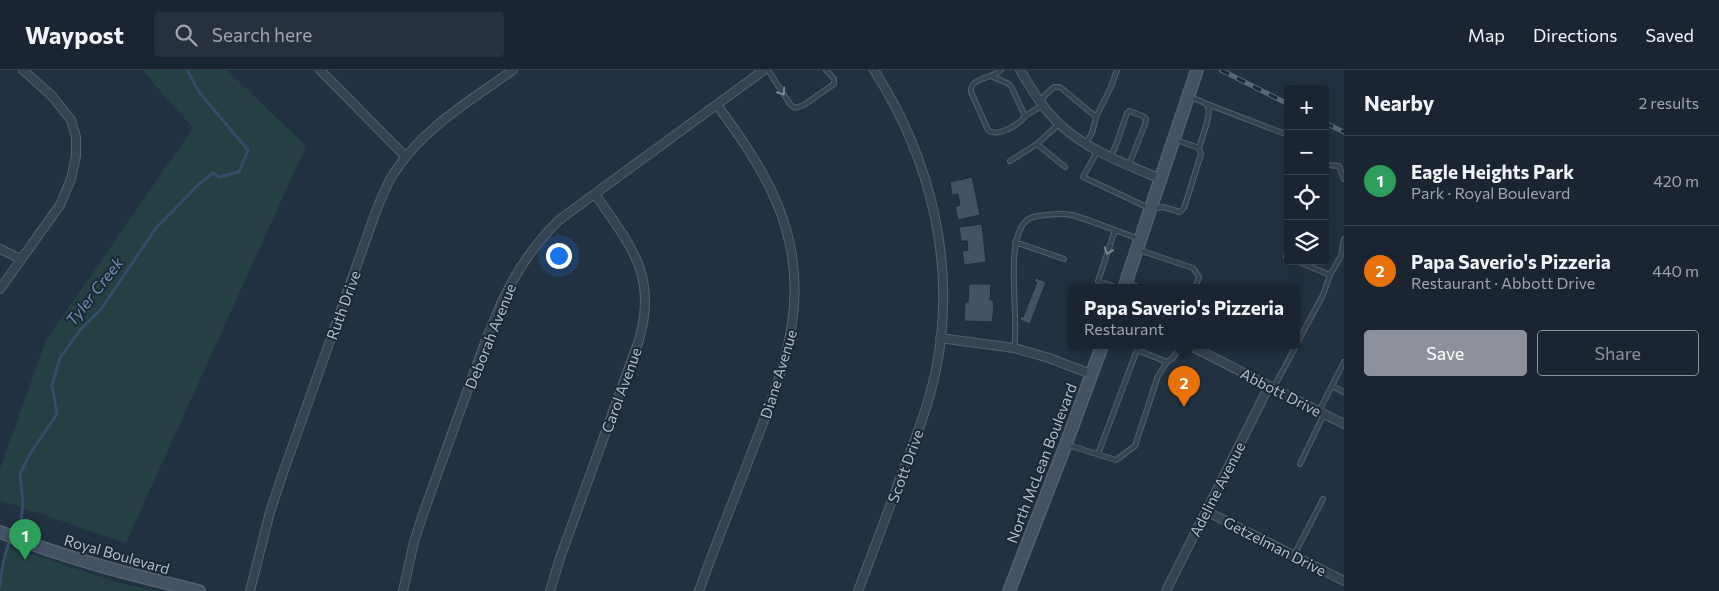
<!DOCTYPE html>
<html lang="en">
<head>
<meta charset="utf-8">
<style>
  :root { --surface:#1a2531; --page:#27313d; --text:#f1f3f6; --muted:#9fa5ab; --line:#38424d; --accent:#8c9099 }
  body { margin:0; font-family:Commissioner,sans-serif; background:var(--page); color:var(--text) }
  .controls { position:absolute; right:15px; top:15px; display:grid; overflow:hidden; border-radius:5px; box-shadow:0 5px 20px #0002 }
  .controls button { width:45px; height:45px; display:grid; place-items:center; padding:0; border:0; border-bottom:1px solid var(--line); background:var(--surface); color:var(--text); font:25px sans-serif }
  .you { position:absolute; left:558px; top:185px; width:18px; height:18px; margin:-12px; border:4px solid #fff; border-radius:50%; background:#1a73e8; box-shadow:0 0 0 8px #1a73e833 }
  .badge { display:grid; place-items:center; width:32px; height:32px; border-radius:50%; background:var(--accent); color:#fff; font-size:16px; font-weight:700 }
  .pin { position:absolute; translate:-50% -41px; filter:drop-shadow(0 1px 2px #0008) }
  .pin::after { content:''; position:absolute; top:26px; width:18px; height:15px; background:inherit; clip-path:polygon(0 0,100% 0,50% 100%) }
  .popup { position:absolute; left:1068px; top:214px; width:232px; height:65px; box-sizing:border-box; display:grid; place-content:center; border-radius:5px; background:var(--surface); filter:drop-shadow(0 1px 4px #0005); font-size:16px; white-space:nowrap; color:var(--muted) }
  .popup b { font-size:19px; color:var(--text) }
  .popup::after { content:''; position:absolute; left:50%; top:100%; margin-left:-10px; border:10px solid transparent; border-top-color:var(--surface) }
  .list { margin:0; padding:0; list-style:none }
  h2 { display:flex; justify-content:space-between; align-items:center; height:65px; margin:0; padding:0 20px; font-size:21px }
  h2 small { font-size:16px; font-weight:400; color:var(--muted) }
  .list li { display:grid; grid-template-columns:32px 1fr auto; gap:15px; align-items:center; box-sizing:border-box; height:90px; padding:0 20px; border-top:1px solid var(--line) }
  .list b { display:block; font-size:19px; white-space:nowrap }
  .list p { margin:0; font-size:16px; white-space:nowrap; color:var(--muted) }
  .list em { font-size:16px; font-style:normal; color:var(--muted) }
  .actions { display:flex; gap:10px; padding:15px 20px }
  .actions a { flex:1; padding:11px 0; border:1px solid var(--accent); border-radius:5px; text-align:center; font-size:18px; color:var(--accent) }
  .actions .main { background:var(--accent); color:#fff }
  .icon { flex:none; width:28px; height:28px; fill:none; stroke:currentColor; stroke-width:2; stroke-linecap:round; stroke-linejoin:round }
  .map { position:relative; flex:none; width:1344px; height:521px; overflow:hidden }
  header { display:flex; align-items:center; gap:30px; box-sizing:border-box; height:70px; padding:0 25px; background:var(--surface); border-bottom:1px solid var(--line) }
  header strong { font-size:24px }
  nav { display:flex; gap:28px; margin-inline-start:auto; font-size:18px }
  .search { width:350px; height:45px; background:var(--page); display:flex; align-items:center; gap:12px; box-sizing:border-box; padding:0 18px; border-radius:5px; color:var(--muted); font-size:19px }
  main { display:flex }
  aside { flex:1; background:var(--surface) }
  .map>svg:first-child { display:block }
  .green { fill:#244042 }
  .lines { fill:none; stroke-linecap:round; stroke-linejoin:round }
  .stream { stroke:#344d69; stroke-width:3 }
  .building { fill:#435365; stroke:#1d2a37 }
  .lane-casing { stroke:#54606e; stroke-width:6 }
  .street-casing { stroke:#54606e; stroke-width:10 }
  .secondary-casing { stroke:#54606e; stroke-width:14 }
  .lane { stroke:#364350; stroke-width:4 }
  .street { stroke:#364350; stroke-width:8 }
  .secondary { stroke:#445264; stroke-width:11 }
  .rail-casing { stroke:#586778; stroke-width:5 }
  .rail { stroke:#1b2835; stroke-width:3; stroke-dasharray:9; stroke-linecap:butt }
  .oneway { stroke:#7b8694 }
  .labels { text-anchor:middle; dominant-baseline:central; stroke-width:4; stroke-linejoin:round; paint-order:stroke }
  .street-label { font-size:15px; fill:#b3bdcb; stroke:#1b2835 }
  .water-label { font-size:16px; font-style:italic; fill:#7090b1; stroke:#1b2835 }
</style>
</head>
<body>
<header>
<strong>Waypost</strong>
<div class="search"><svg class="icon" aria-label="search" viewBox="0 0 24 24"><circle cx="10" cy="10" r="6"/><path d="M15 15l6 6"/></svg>Search here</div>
<nav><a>Map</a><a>Directions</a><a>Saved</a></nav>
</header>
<main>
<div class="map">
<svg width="1344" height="521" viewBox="0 0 1344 521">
  <rect width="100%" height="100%" fill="#223141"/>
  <path class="green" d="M142,0H227L306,76L126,473L0,430V399L46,270L193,58Z
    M7,476L117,512L156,521H0L1,499Z"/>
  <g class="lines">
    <path class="stream" d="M14,464L21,451L23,433L20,404L30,384L57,344L52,315L60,288L80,260L101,239L156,158L197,116L213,103L219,107L239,102L248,80L199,22L187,0
      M0,517C1,501 4,483 11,469"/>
  </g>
  <path class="building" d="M972,107L980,145L958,150L955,137L960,135L958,124L952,125L950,112Z
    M982,154L986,192L964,195L962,181L968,180L967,171H961L959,157Z
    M1036,208L1046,212L1030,254L1020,250L1021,246L1023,247L1037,212H1034Z
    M969,214H991L990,230H993L994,238L992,252L964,251L965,232H968Z"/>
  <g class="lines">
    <g class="lane-casing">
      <path id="lane" d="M768,0L790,34L795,38L804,35L834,14V9L826,0
        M991,6L1009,14L1012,18L1025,46C1019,55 996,68 988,60L971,22C970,7 992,9 1001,0
        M1189,27C1194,29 1204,31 1207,35C1213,42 1201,70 1199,78
        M1207,34L1288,65
        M1025,46L1038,38L1045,25L1054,17H1060L1096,47L1092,63L1085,74
        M1096,47L1111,17L1117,0
        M1037,74L1065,97
        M1098,80L1083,107L1151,139L1163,137L1180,142L1184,138L1201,84L1199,78L1176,70
        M1111,86L1116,75L1127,43L1129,41L1143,46L1146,49L1145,54L1129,95
        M1010,91L1037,74L1059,54
        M1325,95L1339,96L1344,109
        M1015,172L1064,189
        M1139,180L1193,198L1199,207L1195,218
        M1288,180L1286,187L1288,188
        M1296,191L1330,205L1323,225L1296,275
        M1330,205L1341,186L1344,169
        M1128,213L1141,218
        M1119,218L1098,211L1115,160L1139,169
        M1014,278C1020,247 1003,171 1027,150C1032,146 1039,146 1045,145C1054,144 1063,143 1072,145C1086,149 1101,155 1115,160
        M1271,316L1276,313L1296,276
        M1332,316L1344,322
        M1319,341L1344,292
        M1068,375L1116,390L1135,376L1158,306L1167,292L1173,288L1180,276
        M1098,384L1137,280L1167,292
        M1300,394L1324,344
        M1294,485L1323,429"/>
    </g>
    <g class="street-casing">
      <path id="street" d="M320,0L406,87
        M1020,0C1029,15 1037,29 1048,42C1076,76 1122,93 1161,109
        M0,179L21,189
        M0,219L60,135L71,109L76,86V67L71,50L52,26L23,0
        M940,268L1014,278L1049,288L1091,304
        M1191,276L1344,354
        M1206,441L1344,511
        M250,521L270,442L283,403L375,144C380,131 385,118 392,106C421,59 470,31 513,0
        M403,521L414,472L423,444C438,402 453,360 468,319C492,254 508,200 559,150L764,0
        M550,521L560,488L639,270C658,205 630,175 595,124
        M699,521C716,473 735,427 753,379C786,294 815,221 776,131C761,96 739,65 717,35
        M858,521C872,484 886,448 899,411C913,375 928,338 936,300C957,195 931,89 874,0
        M1166,521L1269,316"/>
    </g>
    <g class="secondary-casing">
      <path id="secondary" d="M1124,218L1197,0
        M0,462C64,488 132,505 199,521
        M1009,521L1066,374L1102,276"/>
    </g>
    <use href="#lane" class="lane"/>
    <use href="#street" class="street"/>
    <use href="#secondary" class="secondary"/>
    <g class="rail-casing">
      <path id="rail" d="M1221,0L1288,34
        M1325,53L1344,62"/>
    </g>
    <use href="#rail" class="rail"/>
  </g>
  <defs><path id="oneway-chevron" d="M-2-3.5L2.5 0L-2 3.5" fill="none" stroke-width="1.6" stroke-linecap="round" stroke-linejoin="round" transform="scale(1.25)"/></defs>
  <g class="oneway">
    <use href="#oneway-chevron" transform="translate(782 22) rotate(56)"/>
    <use href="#oneway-chevron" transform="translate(1108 181) rotate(109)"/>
  </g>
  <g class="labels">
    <g class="street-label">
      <text transform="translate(343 235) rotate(-70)">Ruth Drive</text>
      <text transform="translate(490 266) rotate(-68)">Deborah Avenue</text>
      <text transform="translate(778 304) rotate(-73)">Diane Avenue</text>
      <text transform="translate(621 320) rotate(-70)">Carol Avenue</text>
      <text transform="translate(1281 322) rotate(27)">Abbott Drive</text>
      <text transform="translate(1041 393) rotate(-69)">North McLean Boulevard</text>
      <text transform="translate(905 396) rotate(-70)">Scott Drive</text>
      <text transform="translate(1217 419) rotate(-63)">Adeline Avenue</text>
      <text transform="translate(1275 476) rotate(27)">Getzelman Drive</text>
      <text transform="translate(117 484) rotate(16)">Royal Boulevard</text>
    </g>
    <g class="water-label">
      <text transform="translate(94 221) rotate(-52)">Tyler Creek</text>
    </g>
  </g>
</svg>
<div class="controls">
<button>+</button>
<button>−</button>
<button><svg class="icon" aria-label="locate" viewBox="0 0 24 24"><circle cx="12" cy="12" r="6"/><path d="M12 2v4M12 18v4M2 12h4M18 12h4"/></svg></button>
<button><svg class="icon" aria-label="layers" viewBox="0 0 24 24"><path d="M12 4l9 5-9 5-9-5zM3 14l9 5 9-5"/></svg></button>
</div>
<div class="you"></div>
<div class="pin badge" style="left:25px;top:490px;background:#2e9e5b">1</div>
<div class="pin badge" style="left:1184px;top:337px;background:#e8710a">2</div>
<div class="popup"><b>Papa Saverio's Pizzeria</b>Restaurant</div>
</div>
<aside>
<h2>Nearby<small>2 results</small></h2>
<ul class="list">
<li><span class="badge" style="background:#2e9e5b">1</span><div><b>Eagle Heights Park</b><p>Park · Royal Boulevard</p></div><em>420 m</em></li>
<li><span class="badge" style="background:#e8710a">2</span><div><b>Papa Saverio's Pizzeria</b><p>Restaurant · Abbott Drive</p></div><em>440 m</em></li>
</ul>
<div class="actions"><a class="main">Save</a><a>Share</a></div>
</aside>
</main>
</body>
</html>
